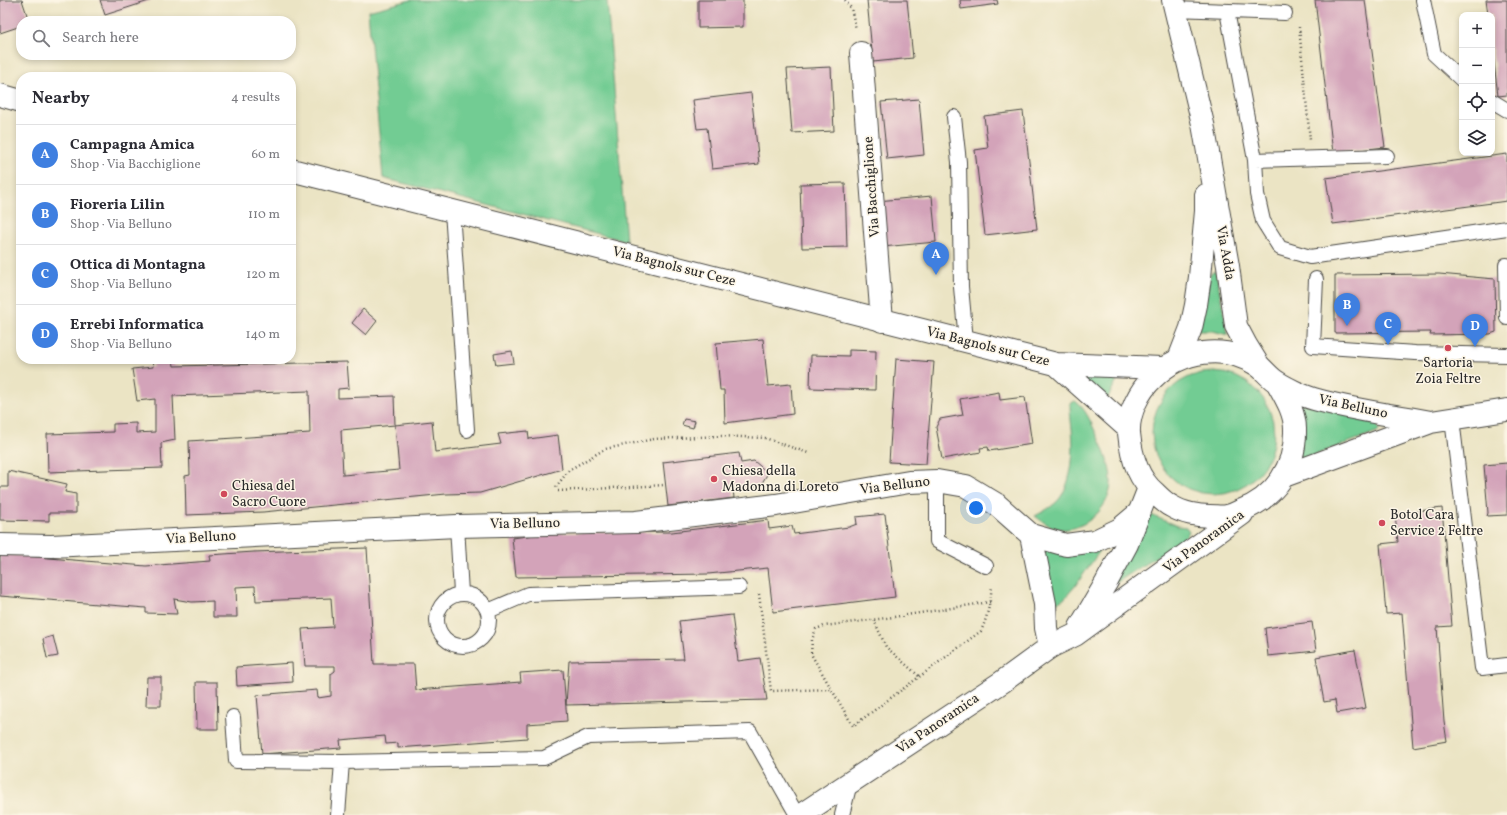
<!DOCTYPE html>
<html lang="en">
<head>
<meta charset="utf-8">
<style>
  :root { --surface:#fff; --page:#f2f2f3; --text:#2b2b33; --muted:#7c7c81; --line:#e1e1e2; --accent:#7c3aed }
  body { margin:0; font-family:Vollkorn,serif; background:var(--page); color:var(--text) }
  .controls { position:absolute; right:12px; top:12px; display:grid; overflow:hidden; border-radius:8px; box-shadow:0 2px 6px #0003 }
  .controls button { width:36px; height:36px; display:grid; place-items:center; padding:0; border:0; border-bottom:1px solid var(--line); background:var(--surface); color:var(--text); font:20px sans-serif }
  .you { position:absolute; left:976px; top:508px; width:14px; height:14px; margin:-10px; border:3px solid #fff; border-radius:50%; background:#1a73e8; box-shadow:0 0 0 6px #1a73e833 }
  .badge { display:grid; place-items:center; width:26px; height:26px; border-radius:50%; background:var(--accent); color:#fff; font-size:13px; font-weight:700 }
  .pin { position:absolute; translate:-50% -33px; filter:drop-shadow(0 1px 2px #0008) }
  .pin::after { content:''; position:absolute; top:21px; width:14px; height:12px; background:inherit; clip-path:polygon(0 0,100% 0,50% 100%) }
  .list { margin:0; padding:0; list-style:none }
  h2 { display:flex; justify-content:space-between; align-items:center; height:52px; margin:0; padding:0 16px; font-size:17px }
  h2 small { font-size:13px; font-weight:400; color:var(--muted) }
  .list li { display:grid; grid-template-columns:26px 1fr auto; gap:12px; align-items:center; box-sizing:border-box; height:60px; padding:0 16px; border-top:1px solid var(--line) }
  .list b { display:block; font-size:15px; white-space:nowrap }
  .list p { margin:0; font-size:13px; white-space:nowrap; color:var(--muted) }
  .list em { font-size:13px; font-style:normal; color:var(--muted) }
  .icon { flex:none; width:22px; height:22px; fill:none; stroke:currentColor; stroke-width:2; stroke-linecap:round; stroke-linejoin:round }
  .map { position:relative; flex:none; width:1507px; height:815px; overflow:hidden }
  .search { position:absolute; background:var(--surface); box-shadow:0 2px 6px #0003; left:16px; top:16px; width:280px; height:44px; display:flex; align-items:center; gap:10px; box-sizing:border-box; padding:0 14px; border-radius:16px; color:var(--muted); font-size:15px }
  .panel { position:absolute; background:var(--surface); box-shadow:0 2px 6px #0003; left:16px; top:72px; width:280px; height:292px; border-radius:16px }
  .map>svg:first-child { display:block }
  .green { fill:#72cc93; stroke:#4e7c5f }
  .building { fill:#d3a3b9 }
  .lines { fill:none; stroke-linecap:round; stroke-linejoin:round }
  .lane-casing { stroke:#484742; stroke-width:16 }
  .street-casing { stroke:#484742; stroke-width:24 }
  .primary-casing { stroke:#484742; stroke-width:24 }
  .path { stroke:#484742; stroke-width:2.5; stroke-dasharray:1 3; stroke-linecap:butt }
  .lane { stroke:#fff; stroke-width:14 }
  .street { stroke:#fff; stroke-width:22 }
  .primary { stroke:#fff; stroke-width:22 }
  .poi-dot { fill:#d1495b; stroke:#fcf5e5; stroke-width:1.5 }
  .labels { text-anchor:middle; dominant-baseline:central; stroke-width:3; stroke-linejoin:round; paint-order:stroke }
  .street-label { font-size:14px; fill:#2b2b2b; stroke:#fcf5e5 }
  .poi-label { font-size:14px; fill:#2b2b2b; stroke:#fcf5e5; text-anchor:start }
</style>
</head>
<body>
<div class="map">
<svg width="1507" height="815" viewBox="0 0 1507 815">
  <rect width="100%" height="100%" fill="#fcf5e5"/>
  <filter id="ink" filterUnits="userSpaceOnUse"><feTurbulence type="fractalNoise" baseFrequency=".025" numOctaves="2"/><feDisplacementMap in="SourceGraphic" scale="8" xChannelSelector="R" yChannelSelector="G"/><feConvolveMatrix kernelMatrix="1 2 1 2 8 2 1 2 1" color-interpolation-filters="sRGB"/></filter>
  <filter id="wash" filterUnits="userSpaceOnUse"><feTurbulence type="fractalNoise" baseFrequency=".012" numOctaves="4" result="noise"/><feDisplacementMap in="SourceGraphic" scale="16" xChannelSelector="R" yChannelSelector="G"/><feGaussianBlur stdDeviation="0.9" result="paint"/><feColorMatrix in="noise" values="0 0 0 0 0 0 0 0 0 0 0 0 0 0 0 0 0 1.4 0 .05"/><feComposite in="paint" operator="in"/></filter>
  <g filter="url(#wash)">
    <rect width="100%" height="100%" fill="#ebe4c4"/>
    <path class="green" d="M411,0H607L626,241L383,178L368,11Z
      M1215,271L1217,277L1228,335L1213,331H1198L1210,274Z
      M1087,368L1119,376L1105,403L1081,381Z
      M1152 433a61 61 0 1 1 122 0a61 61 0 1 1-122 0Z
      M1075,401C1085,408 1090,420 1095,431C1101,443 1111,466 1111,480C1112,503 1091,526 1068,529C1056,531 1044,523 1035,516C1044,511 1054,506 1060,498C1073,479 1074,451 1072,429C1071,421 1070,413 1070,404Z
      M1299,402L1376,416L1379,431L1299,461Z
      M1149,514L1177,526L1186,527L1189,531L1187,535L1182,540L1105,590Z
      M1103,540L1099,552L1076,585L1064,599L1058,602L1054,601L1038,544Z"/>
    <g id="blocks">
      <path class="building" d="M0,0H22L29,21H21V26L0,33Z
        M100,0H152L105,15Z
        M698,0H743V27L698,28Z
        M867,0H907L913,58L873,62Z
        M960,0H997L998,4L961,9Z
        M1315,0H1365L1385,147L1333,153Z
        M1486,0H1507V95L1498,96L1492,46V15H1488Z
        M831,67L834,131L792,133L787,69Z
        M751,93L759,164L712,169L707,128L697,129L693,100Z
        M919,99L924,155L887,159L881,102Z
        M1023,111L1037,229L985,235L975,150L988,148L984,116Z
        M1507,154V201L1333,224L1326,178Z
        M845,183L847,247L802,248L800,184Z
        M932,196L936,242L882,247L877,201Z
        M1439,274L1495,279L1496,332L1490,334L1430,335L1431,332L1335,333V275Z
        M363,309L377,321L366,335L352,323Z
        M763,339L768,386L791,384L793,414L725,423L724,390H720L716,343Z
        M849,350L876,351L875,390L810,388L811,355L849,356Z
        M512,351L514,363L496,365L494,354Z
        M152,359H173L174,366L347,362L349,388L338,389V398L394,396L395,425L341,430L343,475L399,470L395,425L432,421L435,452L501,444L498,434L528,431L529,439L558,435L562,469L480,493L446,494L263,512L186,515L185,476L190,475L189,441L310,433L309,391L173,396L175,440L161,443L162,468L48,472L47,434L113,432V424L136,423V433L155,432V399L137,401L132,369L153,367Z
        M896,359L934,362L926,464L889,462Z
        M999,392L1000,400L1025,397L1032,444L989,451L988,447L980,448L981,452L942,459L936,427L940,419L963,415L960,399Z
        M684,419L695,421L693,428L682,425Z
        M739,453L741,463L754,461L768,473L760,486L733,489L734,498L668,506L663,462Z
        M1507,463V515L1487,516L1488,513L1484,465Z
        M8,471L67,484L65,492L76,494V513H49V521L0,520V487H8Z
        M1442,508L1452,626L1437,627L1444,722L1447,741L1413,747L1402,613L1386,614L1380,544L1398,542L1395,514Z
        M885,514L895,597L773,612L768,568L708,574L516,577L512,538L551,533L672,532L768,520L769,529L792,526L794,534L849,527L857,524L856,517Z
        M367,548L374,664H414L416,690L521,682L520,673L563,670L567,721L527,724V738L398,748V743L386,744L385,736L340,740L341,748L262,754L257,695L317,690L318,698L331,696V674L335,671V666H305L302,629L333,627L331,598L256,601L255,586L236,587L237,617H213V601L192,602L174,599L177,614L146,613V608L0,596V554L146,566L210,561L209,555L254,552Z
        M732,615L738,661L760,658L767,700L566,705L569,661L684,659L679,621Z
        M1312,622L1316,651L1268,656L1265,628Z
        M53,636L58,656L47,658L43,639Z
        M1355,650L1366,708L1337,713L1335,700L1324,702L1316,657Z
        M292,663L293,682L237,686L236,667Z
        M147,677H161V706H146Z
        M196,682H217L218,729H197Z"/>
    </g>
  </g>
  <g filter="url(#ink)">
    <use href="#blocks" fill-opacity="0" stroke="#484742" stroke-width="1"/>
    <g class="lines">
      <g class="lane-casing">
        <path id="lane" d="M1423,0L1434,54L1462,80
          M1175,9L1285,13
          M1227,11L1255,160L1257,194L1263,221L1280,248L1310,257L1507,228
          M1492,101L1507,110
          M954,117L959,162L961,287L966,341
          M1255,160L1387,156
          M452,211L467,430
          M1507,265H1506L1507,318
          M1316,279L1313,346L1415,353L1507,355
          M1452,419L1482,668L1507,665
          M937,481V541L986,566
          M457,526L461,593
          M437 620a26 26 0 1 1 52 0a26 26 0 1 1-52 0Z
          M488,611L528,594L739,587
          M233,717L236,761L342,762L544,758L588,737L750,732L797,815
          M338,815L342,762
          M842,815L850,783"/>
      </g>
      <g class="street-casing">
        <path id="street" d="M1173,0L1203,124L1228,266L1236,326L1246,345L1259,366
          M861,53L882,321
          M1179,359L1191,328L1196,305L1200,277L1206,211V195
          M1031,535L1045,604L1046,628L1050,647
          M0,545L51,546L457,526L636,522L776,505L909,482L937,481L966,486L996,504L1031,535L1066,545L1095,541L1120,529L1139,513"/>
      </g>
      <g class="primary-casing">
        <path id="primary" d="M0,95L21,101
          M291,170L1056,364L1162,368
          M1056,364L1129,429
          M1277,382C1285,397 1295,412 1295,429C1296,467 1275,498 1240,511C1236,513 1232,515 1227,516C1222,517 1216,516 1210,516C1198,516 1182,513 1171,506C1165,503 1160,498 1155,493C1137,478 1131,455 1129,433C1128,413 1139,391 1153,378C1181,350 1225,343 1259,366C1265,371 1270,378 1277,382C1286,388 1303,396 1314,399C1352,410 1392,415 1431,422
          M1284,476L1431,422L1507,410
          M1080,627L1106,583L1127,544L1149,488
          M801,815L1002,682L1050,647L1075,635L1242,514"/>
      </g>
      <path class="path" d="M845,0L851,8L856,29
        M1299,27L1310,140
        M556,487L569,470L605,449L654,439L721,436L765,438L808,453
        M558,491L665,485
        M759,594L771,691L831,689
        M990,602L894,617L824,626L816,629L812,640L811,654L853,726L981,631C988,616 990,602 992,586
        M874,620L886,647L920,677"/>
      <use href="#lane" class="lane"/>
      <use href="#street" class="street"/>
      <use href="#primary" class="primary"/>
    </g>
  </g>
  <g class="poi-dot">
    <circle cx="1448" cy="348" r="4"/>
    <circle cx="714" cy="479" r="4"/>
    <circle cx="224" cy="494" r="4"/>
    <circle cx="1382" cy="523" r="4"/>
  </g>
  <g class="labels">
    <g class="street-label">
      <text transform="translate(872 187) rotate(-94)">Via Bacchiglione</text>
      <text transform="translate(1225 253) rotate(80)">Via Adda</text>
      <text transform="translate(674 267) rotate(14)">Via Bagnols sur Ceze</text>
      <text transform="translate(988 347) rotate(14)">Via Bagnols sur Ceze</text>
      <text transform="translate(1353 407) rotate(12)">Via Belluno</text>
      <text transform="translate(895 486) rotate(-7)">Via Belluno</text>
      <text transform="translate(525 524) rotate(-1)">Via Belluno</text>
      <text transform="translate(201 538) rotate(-3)">Via Belluno</text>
      <text transform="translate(1204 542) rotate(-36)">Via Panoramica</text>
      <text transform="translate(938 724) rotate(-34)">Via Panoramica</text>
    </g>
    <g class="poi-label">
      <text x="1448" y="363" text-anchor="middle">Sartoria<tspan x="1448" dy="16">Zoia Feltre</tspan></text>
      <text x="722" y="471">Chiesa della<tspan x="722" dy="16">Madonna di Loreto</tspan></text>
      <text x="232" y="486">Chiesa del<tspan x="232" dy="16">Sacro Cuore</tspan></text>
      <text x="1390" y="515">Botol Cara<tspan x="1390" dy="16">Service 2 Feltre</tspan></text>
    </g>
  </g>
</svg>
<div class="controls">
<button>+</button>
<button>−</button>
<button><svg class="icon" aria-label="locate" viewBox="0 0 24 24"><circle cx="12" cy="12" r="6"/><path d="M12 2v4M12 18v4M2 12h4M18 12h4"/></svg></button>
<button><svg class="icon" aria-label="layers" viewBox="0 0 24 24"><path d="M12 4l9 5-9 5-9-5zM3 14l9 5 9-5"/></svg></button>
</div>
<div class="you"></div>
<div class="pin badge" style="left:936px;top:275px;background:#3f7fe0">A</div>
<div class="pin badge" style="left:1347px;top:326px;background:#3f7fe0">B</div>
<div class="pin badge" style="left:1388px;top:345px;background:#3f7fe0">C</div>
<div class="pin badge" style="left:1475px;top:347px;background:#3f7fe0">D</div>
<div class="search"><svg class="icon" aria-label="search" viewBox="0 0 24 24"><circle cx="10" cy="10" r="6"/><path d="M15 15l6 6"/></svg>Search here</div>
<section class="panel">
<h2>Nearby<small>4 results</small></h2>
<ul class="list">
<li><span class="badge" style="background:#3f7fe0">A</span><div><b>Campagna Amica</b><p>Shop · Via Bacchiglione</p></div><em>60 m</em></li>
<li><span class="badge" style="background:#3f7fe0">B</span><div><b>Fioreria Lilin</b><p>Shop · Via Belluno</p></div><em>110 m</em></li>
<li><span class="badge" style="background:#3f7fe0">C</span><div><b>Ottica di Montagna</b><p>Shop · Via Belluno</p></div><em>120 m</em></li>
<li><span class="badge" style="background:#3f7fe0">D</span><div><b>Errebi Informatica</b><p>Shop · Via Belluno</p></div><em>140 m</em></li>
</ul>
</section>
</div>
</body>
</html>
